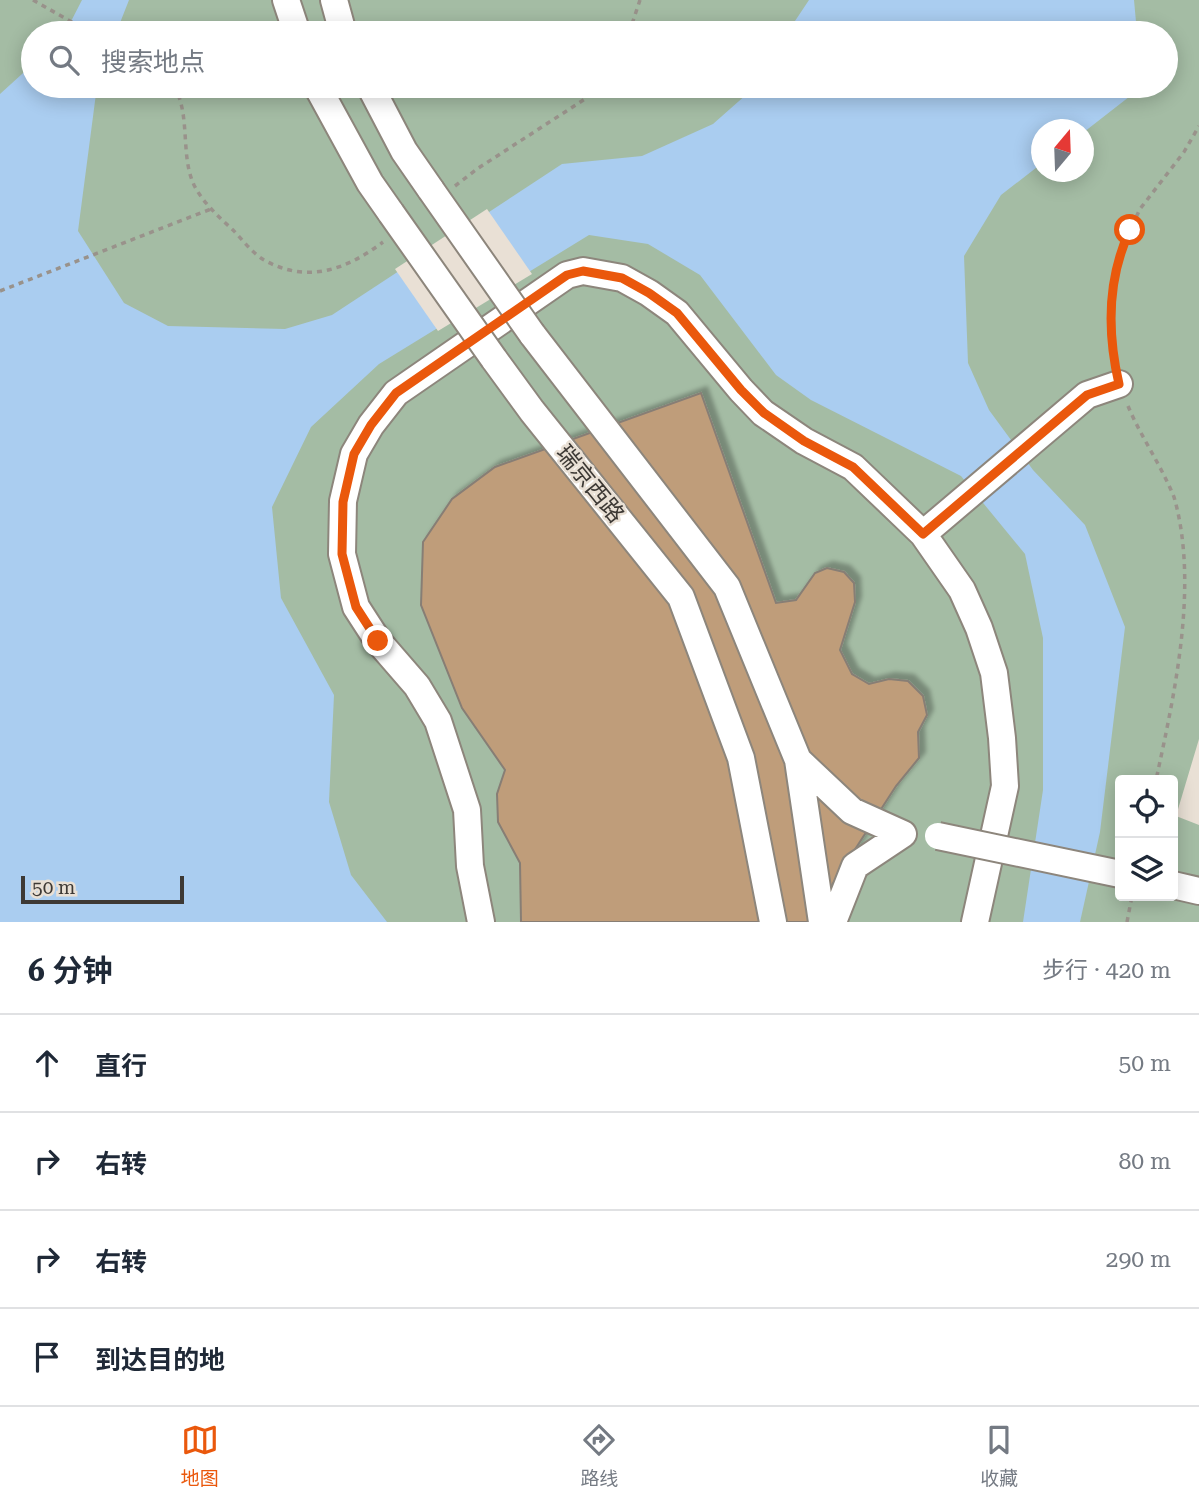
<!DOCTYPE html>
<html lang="zh">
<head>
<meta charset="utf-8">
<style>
  :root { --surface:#fff; --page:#f2f2f3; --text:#1f2937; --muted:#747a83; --line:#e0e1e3; --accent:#ea580c }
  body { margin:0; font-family:"Roboto Serif","Noto Sans SC",serif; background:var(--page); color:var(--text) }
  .controls { position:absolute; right:21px; bottom:21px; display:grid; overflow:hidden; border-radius:7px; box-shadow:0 4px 18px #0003 }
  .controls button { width:63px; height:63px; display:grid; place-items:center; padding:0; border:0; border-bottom:2px solid var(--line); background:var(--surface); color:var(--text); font:35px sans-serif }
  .compass { position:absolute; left:1031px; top:119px; width:63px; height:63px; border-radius:50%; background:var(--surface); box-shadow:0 4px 18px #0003; rotate:19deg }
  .scale { position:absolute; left:21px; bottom:18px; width:163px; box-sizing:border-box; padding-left:7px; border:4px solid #3d3935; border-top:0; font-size:19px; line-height:24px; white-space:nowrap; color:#3d3935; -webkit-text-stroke:5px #e9e0d5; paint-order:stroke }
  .stop { position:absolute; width:21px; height:21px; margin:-16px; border:5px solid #ea580c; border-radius:50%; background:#fff }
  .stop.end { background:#ea580c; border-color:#fff; box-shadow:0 2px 7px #0008 }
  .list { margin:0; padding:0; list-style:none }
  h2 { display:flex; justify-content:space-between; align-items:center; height:91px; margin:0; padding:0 28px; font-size:30px }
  h2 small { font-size:23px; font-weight:400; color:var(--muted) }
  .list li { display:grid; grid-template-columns:46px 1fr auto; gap:21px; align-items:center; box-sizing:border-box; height:98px; padding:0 28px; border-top:2px solid var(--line) }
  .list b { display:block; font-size:26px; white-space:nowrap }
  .list em { font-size:23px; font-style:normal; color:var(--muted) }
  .icon { flex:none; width:38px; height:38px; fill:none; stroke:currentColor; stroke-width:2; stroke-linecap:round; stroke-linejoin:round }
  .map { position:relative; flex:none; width:1199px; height:922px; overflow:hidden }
  .search { position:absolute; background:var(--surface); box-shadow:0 4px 18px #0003; left:21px; right:21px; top:21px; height:77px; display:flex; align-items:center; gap:18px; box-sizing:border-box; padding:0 24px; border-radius:38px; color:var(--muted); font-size:26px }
  .sheet { height:483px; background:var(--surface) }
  nav { display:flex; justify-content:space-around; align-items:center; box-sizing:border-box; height:98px; border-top:2px solid var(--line); background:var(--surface); font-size:19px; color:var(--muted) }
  nav a { display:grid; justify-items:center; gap:4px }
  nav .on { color:var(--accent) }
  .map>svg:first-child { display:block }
  .green { fill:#a4bca4; fill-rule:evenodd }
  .water { fill:#aacdf0 }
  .pier { fill:#e9e0d5 }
  .building { fill:#bf9d7a; stroke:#877e75; stroke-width:2; filter:url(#shadow) }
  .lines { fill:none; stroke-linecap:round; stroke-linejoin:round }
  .minor-casing { stroke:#8d867c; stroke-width:30 }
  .path { stroke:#99928b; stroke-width:3.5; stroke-dasharray:5 5; stroke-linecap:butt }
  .minor { stroke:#fff; stroke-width:26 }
  .minor-bridge-casing { stroke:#8d867c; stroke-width:30; stroke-linecap:butt }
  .minor-bridge { stroke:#fff; stroke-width:26 }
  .route { stroke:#ea580c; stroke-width:9 }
  .labels { text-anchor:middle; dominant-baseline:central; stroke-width:5; stroke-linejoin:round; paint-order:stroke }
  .street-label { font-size:23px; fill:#3d3935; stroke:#e9e0d5 }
</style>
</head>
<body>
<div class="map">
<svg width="1199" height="922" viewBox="0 0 1199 922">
  <defs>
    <filter id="shadow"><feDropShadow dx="6" dy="-6" stdDeviation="2" flood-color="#0004"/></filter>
  </defs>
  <rect width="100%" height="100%" fill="#e9e0d5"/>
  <path class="green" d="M0,0H1199V739L1176,816L1199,825V922H0ZM33,33H1166V86H33ZM1042,130H1084V172H1042ZM1120,780H1173V896H1120Z"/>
  <path class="water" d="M82,0H129L116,33H65Z
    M809,0H1134L1137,33H787Z
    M33,64V86H97L78,231L124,303L168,326L285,329L332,315L562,164L642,156L713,124L756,86H1143L1084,132V130H1042L1041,164L1001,195L964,256L968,363L989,410L1033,470L1085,525L1125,627L1100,832L1080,922H1023L1043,790V638L1025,554L961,476L811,400L776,375L700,275L648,244L589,235L379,364L311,427L272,507L281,598L334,695L329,802L351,875L387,922H0V94Z"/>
  <path class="pier" d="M487,209L532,274L438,331L395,269Z"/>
  <path class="building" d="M701,393L776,603L796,600L815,573L827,568L844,572L854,583L855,602L840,650L852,674L869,684L889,679L908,681L923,696L927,715L918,732L919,758L896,786L808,922H521L520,863L498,822L497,794L505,770L462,708L421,605L423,542L452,499L495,467Z"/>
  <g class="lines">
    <g class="minor-casing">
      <path id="minor" d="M286,0L297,33
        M334,0L343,33
        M317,86L370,183L391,213
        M370,86L404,151L431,190
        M532,334L727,587L798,760L822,922
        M494,359L532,411L681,597L741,758L773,922
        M923,534L1087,395L1119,384
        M798,760L852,811L903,834L855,866L833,922
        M1173,885L1199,891
        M481,922L470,866L467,810L438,721L417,686L378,641L356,607L342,554L343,501L354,454L371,425L396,393L567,275L583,271L622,278L649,293L677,313L741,390L763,413L804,441L853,467L923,534L962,590L979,628L994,673L1002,738L1005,786L975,922"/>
    </g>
    <path class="path" d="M33,0L91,33
      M629,33L640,0
      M174,86C191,115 180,155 194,185C203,203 219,217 233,230C242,239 252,253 264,260C307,284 346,270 383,242
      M455,186L477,169L585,99L595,86
      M0,291L211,209
      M1114,362L1110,300L1120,251L1140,209L1184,152L1199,126
      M1128,406C1141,437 1161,465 1174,497C1199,584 1175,692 1156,780
      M1127,922L1132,896"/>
    <use href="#minor" class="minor"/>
    <g class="minor-bridge-casing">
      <path id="minor-bridge" d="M431,190L532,334
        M391,213L494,359
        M938,836L1120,874"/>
    </g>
    <use href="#minor-bridge" class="minor-bridge"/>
  </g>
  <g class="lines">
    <path class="route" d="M378,641L356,607L342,554L343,502L354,454L371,425L396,393L567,275L583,271L622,278L649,293L677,313L741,390L764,413L804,441L853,467L923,534L1087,395L1119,384C1107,332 1107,279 1130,230"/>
  </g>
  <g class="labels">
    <g class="street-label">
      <text transform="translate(590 484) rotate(51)">瑞京西路</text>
    </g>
  </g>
</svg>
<div class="controls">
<button><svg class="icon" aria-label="locate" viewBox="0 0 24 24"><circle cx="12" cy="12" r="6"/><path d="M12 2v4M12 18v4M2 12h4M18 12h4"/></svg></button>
<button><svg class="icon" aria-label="layers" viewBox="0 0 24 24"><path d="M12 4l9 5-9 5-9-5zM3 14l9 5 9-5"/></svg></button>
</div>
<svg class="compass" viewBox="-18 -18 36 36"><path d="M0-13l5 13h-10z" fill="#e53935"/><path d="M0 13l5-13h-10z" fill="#747a83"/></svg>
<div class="scale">50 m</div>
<div class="stop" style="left:1130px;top:230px"></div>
<div class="stop end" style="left:378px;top:641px"></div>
<div class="search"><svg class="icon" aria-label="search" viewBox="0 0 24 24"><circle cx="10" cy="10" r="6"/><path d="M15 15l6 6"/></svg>搜索地点</div>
</div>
<section class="sheet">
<h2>6 分钟<small>步行 · 420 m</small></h2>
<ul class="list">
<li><svg class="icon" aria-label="ahead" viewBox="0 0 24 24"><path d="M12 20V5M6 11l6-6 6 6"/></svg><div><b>直行</b></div><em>50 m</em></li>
<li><svg class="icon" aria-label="right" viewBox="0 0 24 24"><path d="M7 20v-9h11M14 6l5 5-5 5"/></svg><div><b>右转</b></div><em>80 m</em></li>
<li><svg class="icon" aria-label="right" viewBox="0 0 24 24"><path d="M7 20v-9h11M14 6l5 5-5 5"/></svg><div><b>右转</b></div><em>290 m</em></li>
<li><svg class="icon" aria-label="arrive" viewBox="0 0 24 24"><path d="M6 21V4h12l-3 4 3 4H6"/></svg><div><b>到达目的地</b></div></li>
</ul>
</section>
<nav>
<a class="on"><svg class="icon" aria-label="map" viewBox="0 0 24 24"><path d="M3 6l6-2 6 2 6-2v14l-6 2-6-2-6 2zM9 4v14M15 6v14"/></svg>地图</a>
<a><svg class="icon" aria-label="directions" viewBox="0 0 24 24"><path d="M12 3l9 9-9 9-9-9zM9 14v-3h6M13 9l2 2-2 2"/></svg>路线</a>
<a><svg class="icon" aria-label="saved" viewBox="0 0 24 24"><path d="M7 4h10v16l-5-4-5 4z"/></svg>收藏</a>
</nav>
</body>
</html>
